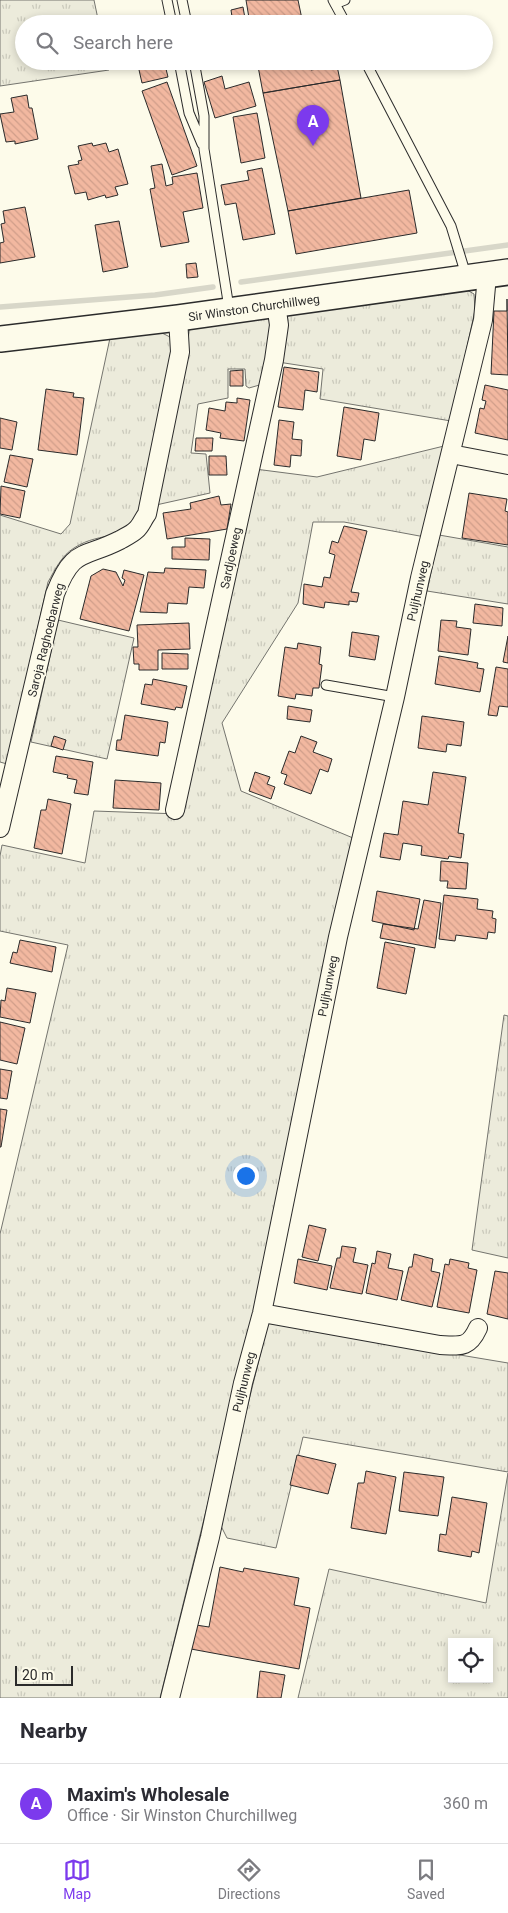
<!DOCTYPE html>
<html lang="en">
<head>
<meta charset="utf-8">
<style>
  :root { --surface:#fff; --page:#f7f7f7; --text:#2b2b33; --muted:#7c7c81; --line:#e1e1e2; --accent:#7c3aed }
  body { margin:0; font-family:Roboto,sans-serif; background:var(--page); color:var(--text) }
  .controls { position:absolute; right:15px; bottom:15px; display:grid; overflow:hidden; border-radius:0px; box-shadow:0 2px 8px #0003 }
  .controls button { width:45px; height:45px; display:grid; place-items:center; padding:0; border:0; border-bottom:1px solid var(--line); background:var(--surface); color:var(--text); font:25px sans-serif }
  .scale { position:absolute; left:15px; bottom:12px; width:58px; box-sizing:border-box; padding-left:5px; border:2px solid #2b2b2b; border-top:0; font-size:14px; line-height:18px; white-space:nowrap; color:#2b2b2b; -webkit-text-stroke:4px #fdfbea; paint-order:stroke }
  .you { position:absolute; left:245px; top:1175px; width:18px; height:18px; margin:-12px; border:4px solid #fff; border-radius:50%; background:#1a73e8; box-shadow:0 0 0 8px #1a73e833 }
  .badge { display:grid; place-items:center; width:32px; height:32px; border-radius:50%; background:var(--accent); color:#fff; font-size:16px; font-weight:700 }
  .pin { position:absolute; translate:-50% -41px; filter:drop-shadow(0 1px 2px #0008) }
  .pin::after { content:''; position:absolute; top:26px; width:18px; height:15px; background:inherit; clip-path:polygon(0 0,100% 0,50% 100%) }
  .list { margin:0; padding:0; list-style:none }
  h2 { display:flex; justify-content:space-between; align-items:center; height:65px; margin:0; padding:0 20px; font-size:21px }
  h2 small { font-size:16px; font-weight:400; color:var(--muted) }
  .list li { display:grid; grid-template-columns:32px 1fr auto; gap:15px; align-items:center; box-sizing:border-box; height:80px; padding:0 20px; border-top:1px solid var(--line) }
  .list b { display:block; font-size:19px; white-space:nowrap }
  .list p { margin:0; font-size:16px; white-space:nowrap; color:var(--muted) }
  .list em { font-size:16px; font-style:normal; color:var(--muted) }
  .icon { flex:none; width:28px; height:28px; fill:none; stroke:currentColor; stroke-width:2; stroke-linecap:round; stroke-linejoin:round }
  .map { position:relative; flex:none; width:508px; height:1698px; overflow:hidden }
  .search { position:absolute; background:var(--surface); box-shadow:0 2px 8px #0003; left:15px; right:15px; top:15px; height:55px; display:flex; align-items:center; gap:12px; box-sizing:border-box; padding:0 18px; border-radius:28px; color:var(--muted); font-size:19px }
  .sheet { height:145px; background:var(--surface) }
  nav { display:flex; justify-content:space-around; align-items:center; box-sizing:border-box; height:70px; border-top:1px solid var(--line); background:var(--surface); font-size:14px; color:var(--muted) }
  nav a { display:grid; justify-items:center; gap:2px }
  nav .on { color:var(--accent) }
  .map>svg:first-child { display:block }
  .grass { fill:url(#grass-tufts); stroke:#74746e; fill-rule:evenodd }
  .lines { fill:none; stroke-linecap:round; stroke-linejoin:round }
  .stream { stroke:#d8d7c9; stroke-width:5.5 }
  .building { fill:url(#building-back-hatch); stroke:#2b2b2b }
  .lane-casing { stroke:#2b2b2b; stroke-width:11 }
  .street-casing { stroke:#2b2b2b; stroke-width:20 }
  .secondary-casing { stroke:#2b2b2b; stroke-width:28 }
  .lane { stroke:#fdfbea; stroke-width:9 }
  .street { stroke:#fdfbea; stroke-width:18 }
  .secondary { stroke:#fdfbea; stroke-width:25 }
  .labels { text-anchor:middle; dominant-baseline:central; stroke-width:4; stroke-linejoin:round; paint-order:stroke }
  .street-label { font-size:12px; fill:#2b2b2b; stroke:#fdfbea }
</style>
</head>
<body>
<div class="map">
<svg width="508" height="1698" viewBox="0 0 508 1698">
  <defs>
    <pattern id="grass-tufts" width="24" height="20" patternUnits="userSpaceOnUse" patternTransform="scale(1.25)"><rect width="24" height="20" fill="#ecebdb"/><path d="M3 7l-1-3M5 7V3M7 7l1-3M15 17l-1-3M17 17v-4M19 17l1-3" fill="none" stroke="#cbcabc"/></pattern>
    <pattern id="building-back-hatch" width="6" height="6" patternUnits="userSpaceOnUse" patternTransform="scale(1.25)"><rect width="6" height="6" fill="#f2b8a0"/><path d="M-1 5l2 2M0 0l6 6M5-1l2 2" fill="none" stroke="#d09e8a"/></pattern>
  </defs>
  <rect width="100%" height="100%" fill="#fdfbea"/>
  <path class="grass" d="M0,0H94L99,24H24V61H107L109,70L0,86Z
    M467,290L474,294L475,310L451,421L320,399L323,369L278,362L286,317L289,313Z
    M268,317L273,320L263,384L249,388L246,386L245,369H228V398L198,404L191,453L206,454L210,493L156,505L187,356L189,330L192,327Z
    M160,332L172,338L174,345L142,503C126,546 103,529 74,548C61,556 55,570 48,582L7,764L0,762V515L61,534L70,524L110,338Z
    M444,446L425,537L344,522H313L298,603L222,723L241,791L353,838L248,1340L160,1698H0V1234L68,945L0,931V856L2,845L85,863L94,811L180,814L255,469L317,477Z
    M439,535L508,547V604L427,591Z
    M58,620L134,638L107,759L31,742Z
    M504,1015L508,1016V1258L472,1250Z
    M268,1323L508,1363V1472L303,1437L276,1548L227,1538L219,1522Z
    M508,1473V1698H298L329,1569L486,1603ZM452,1642H489V1679H452Z"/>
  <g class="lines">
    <path class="stream" d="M241,282L508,245
      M0,307L155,295L213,287"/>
  </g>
  <path class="building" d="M246,0H298L303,24H250Z
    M243,7L246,24H233L231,10Z
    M137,61H164L168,77L142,83Z
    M257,61H309L311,70L337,66L340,80L263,93Z
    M222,76L225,89L249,82L256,106L215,118L204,82Z
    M340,80L361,198L288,211L263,93Z
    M167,82L197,166L172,175L142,91Z
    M27,95L29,108H32L38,139L15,144V141L6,142L0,114L14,112L11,98Z
    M257,113L265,158L241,163L233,117Z
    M92,143L93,146L106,143L109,152L118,149L128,184L115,187L118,195L106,198L105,195L88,200L86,192L75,194L68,166L79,164L78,161L82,160L78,146Z
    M162,164L166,186L173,184L172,177L197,173L203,208L183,212L189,242L161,247L150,189L155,188L151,166Z
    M262,168L275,234L243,240L236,203L225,205L221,185L249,180L247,171Z
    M409,190L417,233L296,254L288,211Z
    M25,207L35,257L0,263V243L4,242L1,224L5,223L3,211Z
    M119,221L128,267L103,272L95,225Z
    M196,263L198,277L187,278L186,264Z
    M507,299L508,375L491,374L494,311H507Z
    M284,367L319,372L317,392L305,390L303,410L278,407Z
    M243,370V386H230V371Z
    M485,385L508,390V440L475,433L480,408L484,409L486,401L482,400Z
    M46,389L74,393L73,397L84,398L77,455L38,450Z
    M237,398L250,400L244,441L220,438L221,433L206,430L209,408L225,411L226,402L237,403Z
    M344,407L379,413L375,441L364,439L361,460L337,456Z
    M0,418L17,422L12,450L0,448Z
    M279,420L294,422L292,439L302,440L301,456L291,455L290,467L274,465Z
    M196,438H213L212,451H195Z
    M10,455L33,459L27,487L4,482Z
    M209,456H226L227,475H209Z
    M1,486L25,491L20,518L0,514Z
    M469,493L507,499L505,511L508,512V545L462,538Z
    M219,496L221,505L231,504L227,529L167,539L163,513L191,509L190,503Z
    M344,526L367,531L351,592L359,593L357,602L349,601V605L325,602L324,608L303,604L304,584L322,587L324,577L330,578L335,555L329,553L332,541L338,543Z
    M185,538L210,539L209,560L172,559V547H185Z
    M165,568L206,570L204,588L189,587L187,604L168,603L167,613L140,612L148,572L164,573Z
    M103,569L116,572L123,586L125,580L122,578L124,570L144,575L129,631L80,619L91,576Z
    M475,604L503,608L502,626L473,623Z
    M441,620L457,621L456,627L471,629L468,655L438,651Z
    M189,623L190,649L158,650V670H139V664H134L133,647H138L137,625Z
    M352,632L379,636L375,660L349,656Z
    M508,636V663L503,662Z
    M298,643L321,647L319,664L322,665L319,688H313L312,696L296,694L295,699L278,696L285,647L297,649Z
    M162,653L188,654V669H162Z
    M439,656L478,663L477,668L484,669L480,692L435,684Z
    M496,667L508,669V707L499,706L497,716L488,715Z
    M153,679L187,686L182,708L176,707L175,710L141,704L145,684L152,685Z
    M288,706L312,710L310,722L287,719Z
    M125,715L168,722L165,743L160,742L158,756L116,750L117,740H121Z
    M422,716L464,722L461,746L447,744L446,752L418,748Z
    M54,736L66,740L63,750L51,746Z
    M301,736L317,742L313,752L332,759L328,772L320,769L311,794L284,784L287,775L281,773L289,751L295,753Z
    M56,756L93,762L88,795L74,793L77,780L67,778L68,775L53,772Z
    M255,772L270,777L267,784L275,787L271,799L249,791Z
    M433,772L466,777L458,833L464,834L461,858L449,856L448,859L421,855L422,846L403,843L400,860L380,857L384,833L398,835L403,801L428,805Z
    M115,780L161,783L159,810L113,808Z
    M48,799L71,804L62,854L34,848L41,810H46Z
    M441,861L468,863L466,889L447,888L448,881H440Z
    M377,891L420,899L414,930L372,921Z
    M444,895L478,899L477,909L493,911L492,918L496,919L495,933L488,932L487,939L456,935L455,941L439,939Z
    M424,900L441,903L435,948L380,938L383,924L418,929Z
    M20,940L56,947L52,972L10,963L13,952L17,953Z
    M385,942L415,948L406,994L377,988Z
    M7,988L36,993L30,1023L0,1017L1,1000L5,1001Z
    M0,1022L25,1028L17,1064L0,1060Z
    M0,1069L12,1071L7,1099L0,1098Z
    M0,1109L7,1110L1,1147H0Z
    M309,1225L326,1229L318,1261L302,1257Z
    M342,1246L356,1248L353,1262L368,1265L362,1294L330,1288L337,1258H340Z
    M377,1251L391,1254L388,1268L403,1271L397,1300L366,1293L372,1263L375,1264Z
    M414,1254L433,1259L431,1271L440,1273L432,1307L401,1300L409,1267H412Z
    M298,1259L332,1266L327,1290L294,1283Z
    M450,1259L469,1263L468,1268L477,1270L469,1313L437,1307L445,1264L449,1265Z
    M495,1271L508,1273V1319L487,1314Z
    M297,1455L336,1464L328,1494L290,1485Z
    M366,1471L396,1477L386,1534L351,1528L358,1483H364Z
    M404,1472L444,1477L438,1516L399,1511Z
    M452,1497L487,1503L479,1553L472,1551L471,1557L438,1551L440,1534L446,1535Z
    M220,1567L243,1572L244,1568L299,1578L294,1605L310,1608L299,1669L191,1649L196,1625L209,1627Z
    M260,1671L285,1675L281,1698H257Z"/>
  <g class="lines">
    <g class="lane-casing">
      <path id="lane" d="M167,0L172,24
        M182,0L187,24
        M333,0L346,24
        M335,4L345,0
        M179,61L189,113L202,144
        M194,61L204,116V149L229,308
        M365,61L451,226L466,275
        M326,685L395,697"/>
    </g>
    <g class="street-casing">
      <path id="street" d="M451,454L508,465
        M175,810L274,360L279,325L276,304
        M0,828L55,594C73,547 83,559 120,540C125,537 132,534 136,530C141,526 143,519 147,514L180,352L178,318
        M262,1313L440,1345C461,1346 469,1348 478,1328
        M170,1698L210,1537L243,1383L262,1313L338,937L395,697L420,578L483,320L487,275"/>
    </g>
    <g class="secondary-casing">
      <path id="secondary" d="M0,339L178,318L508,272"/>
    </g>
    <use href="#lane" class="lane"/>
    <use href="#street" class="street"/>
    <use href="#secondary" class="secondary"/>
  </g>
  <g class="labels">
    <g class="street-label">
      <text transform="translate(254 308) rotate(-8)">Sir Winston Churchillweg</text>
      <text transform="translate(231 558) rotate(-78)">Sardjoeweg</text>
      <text transform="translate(418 591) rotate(-77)">Puljhunweg</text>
      <text transform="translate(46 640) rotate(-76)">Saroja Raghoebarweg</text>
      <text transform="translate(328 986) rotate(-79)">Puljhunweg</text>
      <text transform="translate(244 1382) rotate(-76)">Puljhunweg</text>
    </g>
  </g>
</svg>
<div class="controls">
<button><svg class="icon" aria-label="locate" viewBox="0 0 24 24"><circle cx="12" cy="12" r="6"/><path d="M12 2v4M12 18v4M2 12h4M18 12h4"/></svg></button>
</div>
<div class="scale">20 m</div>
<div class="you"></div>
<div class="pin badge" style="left:313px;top:146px">A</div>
<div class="search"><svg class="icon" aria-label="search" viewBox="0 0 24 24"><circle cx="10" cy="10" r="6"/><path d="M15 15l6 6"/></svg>Search here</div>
</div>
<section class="sheet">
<h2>Nearby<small></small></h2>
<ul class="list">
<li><span class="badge">A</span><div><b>Maxim's Wholesale</b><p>Office · Sir Winston Churchillweg</p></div><em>360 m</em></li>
</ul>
</section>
<nav>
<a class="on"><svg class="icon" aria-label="map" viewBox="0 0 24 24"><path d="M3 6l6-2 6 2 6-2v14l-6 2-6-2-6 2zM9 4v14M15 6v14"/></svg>Map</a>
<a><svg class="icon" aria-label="directions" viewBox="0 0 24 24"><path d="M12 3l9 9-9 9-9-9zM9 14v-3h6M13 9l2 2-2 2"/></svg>Directions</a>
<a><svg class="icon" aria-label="saved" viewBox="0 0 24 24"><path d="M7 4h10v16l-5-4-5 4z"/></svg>Saved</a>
</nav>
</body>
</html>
